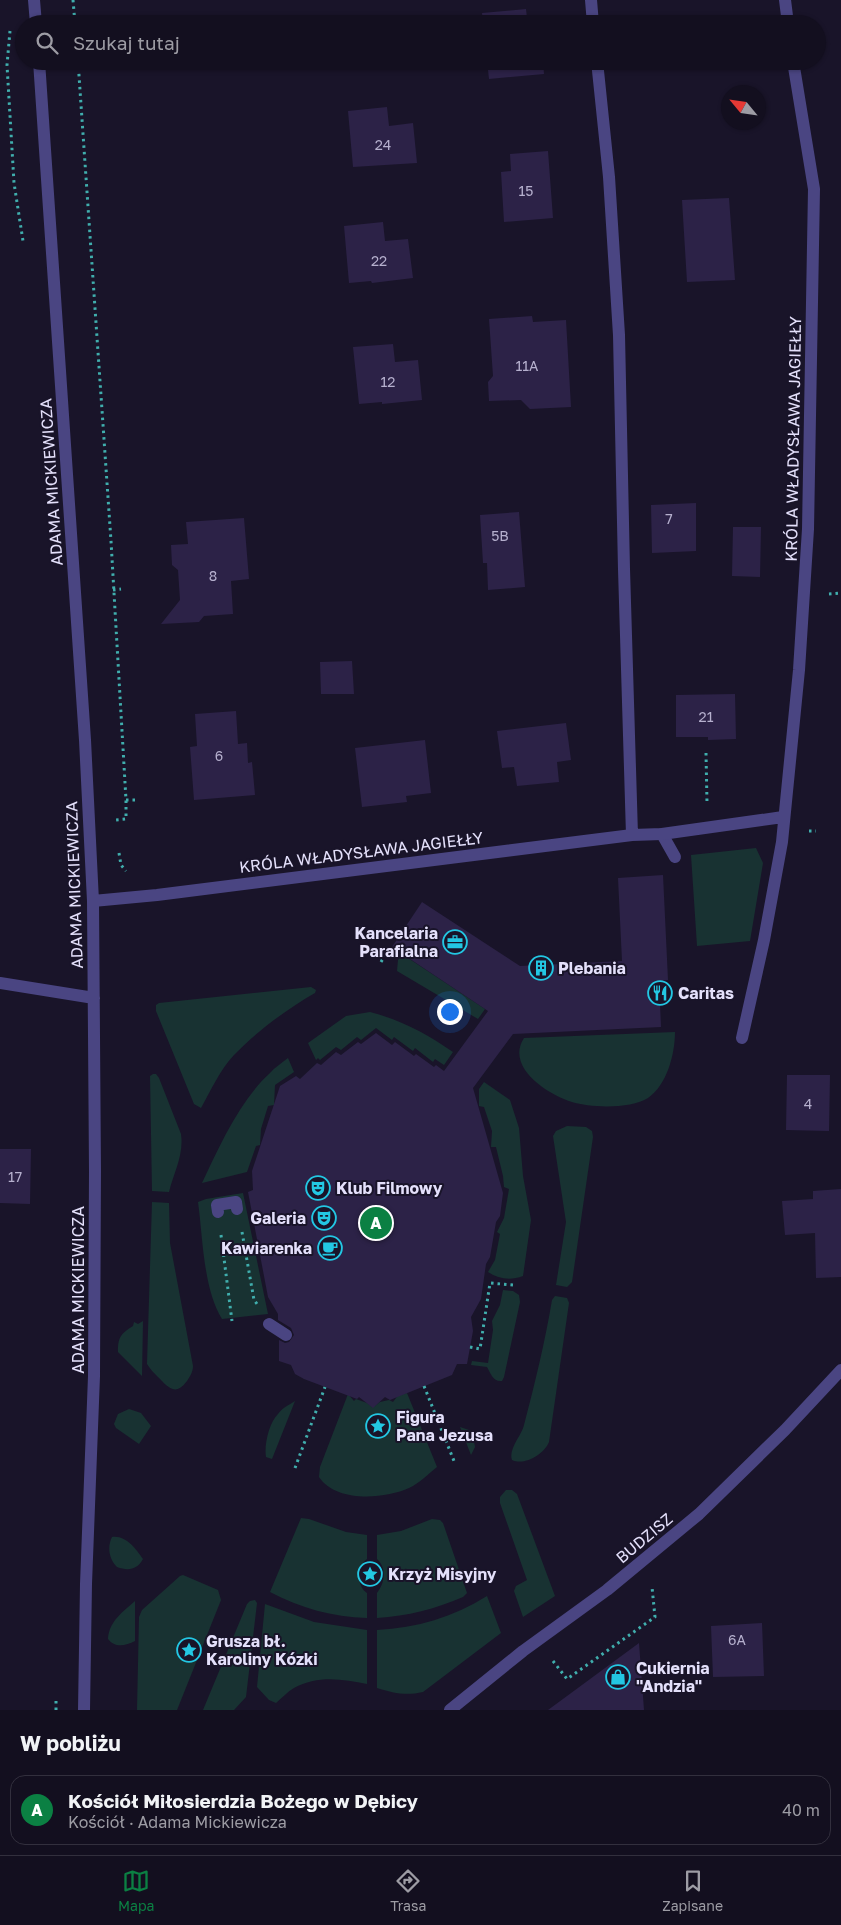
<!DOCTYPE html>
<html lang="pl">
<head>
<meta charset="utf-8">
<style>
  :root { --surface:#130f1f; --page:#201d2c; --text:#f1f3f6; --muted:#9d9ca4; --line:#322f3d; --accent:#0b8043 }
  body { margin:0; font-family:"Golos Text",sans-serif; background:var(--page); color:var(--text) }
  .compass { position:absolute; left:721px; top:85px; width:45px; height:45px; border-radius:50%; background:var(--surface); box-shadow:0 1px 4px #0004; rotate:299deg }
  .you { position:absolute; left:449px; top:1011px; width:18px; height:18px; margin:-12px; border:4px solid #fff; border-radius:50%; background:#1a73e8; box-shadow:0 0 0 8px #1a73e833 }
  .badge { display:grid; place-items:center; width:32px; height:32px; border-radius:50%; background:var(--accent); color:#fff; font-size:16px; font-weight:700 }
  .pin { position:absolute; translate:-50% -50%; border:2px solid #fff; box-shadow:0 1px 5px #0006 }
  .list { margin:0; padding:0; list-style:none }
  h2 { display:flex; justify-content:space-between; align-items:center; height:65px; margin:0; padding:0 20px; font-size:21px }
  h2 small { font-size:16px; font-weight:400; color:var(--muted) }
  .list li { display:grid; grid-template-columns:32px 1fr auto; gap:15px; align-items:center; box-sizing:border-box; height:70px; margin:0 10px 10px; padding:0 10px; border:1px solid var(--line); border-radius:15px }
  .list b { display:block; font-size:19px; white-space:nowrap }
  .list p { margin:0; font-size:16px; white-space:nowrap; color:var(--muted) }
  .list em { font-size:16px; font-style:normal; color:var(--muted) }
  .icon { flex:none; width:28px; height:28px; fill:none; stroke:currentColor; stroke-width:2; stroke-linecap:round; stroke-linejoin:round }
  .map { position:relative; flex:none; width:841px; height:1710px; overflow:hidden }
  .search { position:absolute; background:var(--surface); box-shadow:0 1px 4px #0004; left:15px; right:15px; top:15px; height:55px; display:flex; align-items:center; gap:12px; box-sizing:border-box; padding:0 18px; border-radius:28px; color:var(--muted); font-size:19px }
  .sheet { height:145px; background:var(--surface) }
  nav { display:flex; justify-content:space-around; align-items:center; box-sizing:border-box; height:70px; border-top:1px solid var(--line); background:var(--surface); font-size:14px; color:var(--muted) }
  nav a { display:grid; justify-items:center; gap:2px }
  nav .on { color:var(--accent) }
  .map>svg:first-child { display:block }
  .green { fill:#183232 }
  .building { fill:#2c2247 }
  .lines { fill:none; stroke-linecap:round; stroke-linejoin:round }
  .path { stroke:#40aead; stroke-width:3; stroke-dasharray:2.5 4; stroke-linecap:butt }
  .lane { stroke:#4a4582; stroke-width:12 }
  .street { stroke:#4a4582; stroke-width:12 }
  .labels { text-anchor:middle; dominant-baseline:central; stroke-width:4; stroke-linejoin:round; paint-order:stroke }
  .number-label { font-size:14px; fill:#b6b0ce }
  .street-label { font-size:16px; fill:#e4e0fb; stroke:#191429 }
  .poi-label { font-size:16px; font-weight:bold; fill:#e4e0fb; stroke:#191429; text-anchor:start }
</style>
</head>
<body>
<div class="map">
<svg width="841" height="1710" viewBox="0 0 841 1710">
  <rect width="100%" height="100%" fill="#191429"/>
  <path class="green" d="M756,848L763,863L750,941L697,946L691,855Z
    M402,954L485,1009L478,1019L397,971L398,960Z
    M311,987L316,990L315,993C287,1009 256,1032 234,1055C220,1070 211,1090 201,1108L194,1104L156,1011V1005L159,1003Z
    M370,1012C401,1020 427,1034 453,1052L444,1065L435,1059L433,1062L415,1048L413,1051L394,1037L392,1040L376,1028L361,1040L357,1037L341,1050L336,1047L320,1060L318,1058L316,1060L308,1043L346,1016Z
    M675,1032C675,1054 667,1085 648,1098C631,1109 591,1108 572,1102C548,1095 505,1067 524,1038Z
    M288,1058L294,1072L275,1085L274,1105L268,1106L261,1129L260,1145L256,1146L247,1172L202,1183C219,1147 240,1100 270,1073C275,1067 282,1063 288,1058Z
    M153,1074H156L159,1078L181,1134C184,1155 174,1172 169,1192L152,1191L150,1076Z
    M484,1082L510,1100L519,1128L523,1176L531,1220L523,1276C510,1281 499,1279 488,1272L495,1260L500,1234L497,1232L504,1218L509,1189L504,1187L503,1176L496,1147H491L492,1131L484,1107L479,1106V1089Z
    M567,1126L586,1127L592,1131L593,1137L572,1282L567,1287L556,1285L566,1222L553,1136L556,1131Z
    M243,1193L268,1314L222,1319C203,1288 203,1238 198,1202L206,1199Z
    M152,1202L169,1203L170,1243L193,1366C193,1372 190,1376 187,1381C175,1397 168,1387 158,1377C154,1373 150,1369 147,1364Z
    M503,1290L513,1291L519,1295L520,1302L504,1377L502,1381C493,1382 491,1374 487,1367L471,1365L472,1361L488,1363L493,1330L492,1321L500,1305Z
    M555,1296L567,1298L569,1303L549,1442C544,1454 525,1466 512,1460C508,1449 522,1435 524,1425C535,1383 545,1342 552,1300Z
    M143,1321L142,1376L118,1352C118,1338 120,1334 133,1326L134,1322L138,1324Z
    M407,1393L437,1467C428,1474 420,1483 409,1488C385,1499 336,1503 319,1477L320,1467L348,1394L354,1401L356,1399L367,1403L373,1407L380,1402L389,1400L393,1402L399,1394Z
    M295,1401L272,1459L266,1457C264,1445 269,1423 278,1414C282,1408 289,1405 295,1401Z
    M129,1409L141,1413L151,1426L139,1444L116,1428L114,1424L118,1414Z
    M460,1427L472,1431L475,1447L471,1455Z
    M506,1490H512L517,1494L555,1596L523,1617L514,1591L516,1586L527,1580L500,1503V1497Z
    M301,1518L309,1519L346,1532L367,1535V1559C357,1566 356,1586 367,1593V1618C332,1617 301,1608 270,1592Z
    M432,1519L440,1520L443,1523L467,1593L463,1597C435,1609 408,1616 377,1618V1593C385,1583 387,1568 377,1559V1535L401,1531Z
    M112,1537C126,1535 136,1549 143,1559C137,1570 128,1571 117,1567C109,1559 107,1547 112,1537Z
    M183,1575L218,1590L221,1600L177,1710H137L139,1617L142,1610L180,1576Z
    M487,1596L501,1633L423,1692C406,1696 393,1693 377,1688V1630C417,1628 453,1617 487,1596Z
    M255,1600L257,1603L246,1697L234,1710H203L247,1604L250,1601Z
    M135,1601V1641C125,1646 115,1648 108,1639C109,1621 123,1612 135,1601Z
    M265,1604L314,1622L367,1630V1684C343,1679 317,1675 294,1688C287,1692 282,1698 276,1703L269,1700L257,1687Z"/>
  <path class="building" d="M526,9L527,18L539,17L540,24H483L482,13Z
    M487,61H543L544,74L489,79Z
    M387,107L389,126L413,123L417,163L353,167L348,111Z
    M548,151L553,218L504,222L501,172L511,171L510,154Z
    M729,198L735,280L687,282L682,200Z
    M383,222L385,241L408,239L413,278L372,283L371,281L349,283L344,226Z
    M532,316L533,322L566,320L571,407L530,409L521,400L489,401L488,382L493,376L489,319Z
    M393,344L395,362L418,360L422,400L382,404V402L359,404L353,347Z
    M696,503V551L652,553L651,505Z
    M519,512L525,587L488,590L487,563H483L480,515Z
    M244,518L249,579L231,581L233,614L204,616L199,622L161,624L180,600L178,570L172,565L171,545L188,544L186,522Z
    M733,527H761L760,577L732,576Z
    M352,661L354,694H321L320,662Z
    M735,694L736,739L708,740V737H676V695Z
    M236,711L238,744L247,743L248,763L252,762L255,795L194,800L190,747L197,746L195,714Z
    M566,723L571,760L557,762L559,782L517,786L514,767L502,768L497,731Z
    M425,740L431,793L406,796L407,802L362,807L355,748Z
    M663,875L668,980L659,981L661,1027L513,1034L473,1088L503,1193L500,1216L496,1222L490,1257L486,1264L481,1299L471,1317L473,1331L467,1364H457L452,1375L390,1400L385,1397L373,1408L359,1397L357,1399L304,1379L295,1374L291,1365L279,1361V1340L285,1343L289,1342L294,1335L291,1328L278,1320V1314L268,1297L248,1192L253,1190L252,1171L280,1086L296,1076L300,1079L317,1063L321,1065L336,1052L341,1055L358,1042L361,1044L376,1033L392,1045L395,1042L414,1056L416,1054L434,1067L436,1065L444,1071L488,1011L392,947L422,902L520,966L622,961L618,878Z
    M787,1075H830L829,1131L786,1130Z
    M0,1149H31L30,1204L0,1203Z
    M841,1189V1277L816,1278L815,1233L785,1235L782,1201L813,1199V1191Z
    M762,1623L764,1676L713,1677L711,1626Z
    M639,1643L644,1710H548Z"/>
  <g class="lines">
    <path class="path" d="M73,0L75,24
      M10,31L7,65L14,183L23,241
      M78,61L111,541L126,800V819L115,820L116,821
      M113,590L121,589
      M829,594L841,593
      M706,753L707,803
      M126,800H135
      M809,831H816
      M119,853L121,865L126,871
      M381,962L390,947
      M242,1232L254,1300L257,1304
      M221,1235L232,1321
      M470,1347L480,1349L490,1283L513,1285
      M424,1386L454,1461
      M295,1468L325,1387
      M553,1661L567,1679L655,1617L652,1587
      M56,1710V1698"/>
    <path class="lane" d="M662,834L675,857"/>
    <path class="street" d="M34,0L36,24
      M591,0L593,24
      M785,0L788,24
      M39,61L85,740L93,901L95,1171L94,1376L86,1584L84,1710
      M597,61L609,177L619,335L624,569L632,835
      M93,901L157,895L632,835L662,834L783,817
      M0,983L94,998
      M742,1038L764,940L782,842L799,670L808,529L814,189L793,61
      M218,1212L217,1205L236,1202L237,1209
      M269,1324L286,1335
      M450,1710L523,1651L607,1590L699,1514L785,1430L841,1370"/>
  </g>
  <defs>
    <g id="office-ring" transform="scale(1.25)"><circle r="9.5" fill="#191429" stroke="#23c7e3" stroke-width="1.5"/><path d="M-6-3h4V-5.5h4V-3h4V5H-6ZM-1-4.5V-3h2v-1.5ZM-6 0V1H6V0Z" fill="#23c7e3"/></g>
    <g id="building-ring" transform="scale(1.25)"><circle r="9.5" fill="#191429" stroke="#23c7e3" stroke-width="1.5"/><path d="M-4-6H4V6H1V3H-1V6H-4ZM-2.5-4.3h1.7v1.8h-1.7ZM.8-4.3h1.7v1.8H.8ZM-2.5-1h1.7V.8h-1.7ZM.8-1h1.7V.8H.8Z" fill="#23c7e3"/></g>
    <g id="restaurant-ring" transform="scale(1.25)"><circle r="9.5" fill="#191429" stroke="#23c7e3" stroke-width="1.5"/><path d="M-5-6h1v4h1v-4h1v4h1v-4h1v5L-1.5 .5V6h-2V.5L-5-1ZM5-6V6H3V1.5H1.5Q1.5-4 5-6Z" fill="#23c7e3"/></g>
    <g id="theatre-ring" transform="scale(1.25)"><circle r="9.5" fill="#191429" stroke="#23c7e3" stroke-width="1.5"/><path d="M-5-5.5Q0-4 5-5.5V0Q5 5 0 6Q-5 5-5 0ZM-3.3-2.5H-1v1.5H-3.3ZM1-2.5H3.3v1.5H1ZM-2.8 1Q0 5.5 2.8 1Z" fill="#23c7e3"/></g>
    <g id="cafe-ring" transform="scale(1.25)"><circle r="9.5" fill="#191429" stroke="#23c7e3" stroke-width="1.5"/><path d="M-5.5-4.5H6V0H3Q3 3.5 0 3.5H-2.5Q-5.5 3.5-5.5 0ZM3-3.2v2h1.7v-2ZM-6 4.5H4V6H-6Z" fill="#23c7e3"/></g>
    <g id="sight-ring" transform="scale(1.25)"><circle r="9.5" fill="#191429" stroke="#23c7e3" stroke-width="1.5"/><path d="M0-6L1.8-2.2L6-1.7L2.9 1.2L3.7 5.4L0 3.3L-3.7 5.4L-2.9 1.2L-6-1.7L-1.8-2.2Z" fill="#23c7e3"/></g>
    <g id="shop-ring" transform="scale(1.25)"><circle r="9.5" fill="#191429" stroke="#23c7e3" stroke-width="1.5"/><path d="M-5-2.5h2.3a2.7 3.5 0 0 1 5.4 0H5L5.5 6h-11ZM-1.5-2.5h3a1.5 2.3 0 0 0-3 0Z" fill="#23c7e3"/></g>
  </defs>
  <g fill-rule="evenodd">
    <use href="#office-ring" x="455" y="942"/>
    <use href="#building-ring" x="541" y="968"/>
    <use href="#restaurant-ring" x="660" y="993"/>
    <use href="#theatre-ring" x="318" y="1188"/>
    <use href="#theatre-ring" x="324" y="1218"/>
    <use href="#cafe-ring" x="330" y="1248"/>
    <use href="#sight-ring" x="378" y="1426"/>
    <use href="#sight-ring" x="370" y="1574"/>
    <use href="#sight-ring" x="189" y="1650"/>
    <use href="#shop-ring" x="618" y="1677"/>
  </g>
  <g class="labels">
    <g class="number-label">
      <text x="383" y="144">24</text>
      <text x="526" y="190">15</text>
      <text x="379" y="260">22</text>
      <text x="527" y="365">11A</text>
      <text x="388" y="381">12</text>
      <text x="669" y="518">7</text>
      <text x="500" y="535">5B</text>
      <text x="213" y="575">8</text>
      <text x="706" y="716">21</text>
      <text x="219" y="755">6</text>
      <text x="808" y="1103">4</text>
      <text x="15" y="1176">17</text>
      <text x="737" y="1639">6A</text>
    </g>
    <g class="street-label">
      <text transform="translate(793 439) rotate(-89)">KRÓLA WŁADYSŁAWA JAGIEŁŁY</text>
      <text transform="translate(51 482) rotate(-94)">ADAMA MICKIEWICZA</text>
      <text transform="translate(361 852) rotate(-7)">KRÓLA WŁADYSŁAWA JAGIEŁŁY</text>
      <text transform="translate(74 885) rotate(-92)">ADAMA MICKIEWICZA</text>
      <text transform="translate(78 1290) rotate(-90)">ADAMA MICKIEWICZA</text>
      <text transform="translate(644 1538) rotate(-40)">BUDZISZ</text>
    </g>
    <g class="poi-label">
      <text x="438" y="933" text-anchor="end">Kancelaria<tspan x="438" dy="18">Parafialna</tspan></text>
      <text x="558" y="968">Plebania</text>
      <text x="678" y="993">Caritas</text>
      <text x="336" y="1188">Klub Filmowy</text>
      <text x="306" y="1218" text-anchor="end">Galeria</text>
      <text x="312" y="1248" text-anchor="end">Kawiarenka</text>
      <text x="396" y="1417">Figura<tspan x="396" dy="18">Pana Jezusa</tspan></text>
      <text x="388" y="1574">Krzyż Misyjny</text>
      <text x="206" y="1641">Grusza bł.<tspan x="206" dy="18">Karoliny Kózki</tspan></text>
      <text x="636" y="1668">Cukiernia<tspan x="636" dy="18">"Andzia"</tspan></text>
    </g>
  </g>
</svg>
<svg class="compass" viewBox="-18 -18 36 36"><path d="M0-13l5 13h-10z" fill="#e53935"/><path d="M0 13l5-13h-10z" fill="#9d9ca4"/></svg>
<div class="you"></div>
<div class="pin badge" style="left:376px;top:1223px">A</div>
<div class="search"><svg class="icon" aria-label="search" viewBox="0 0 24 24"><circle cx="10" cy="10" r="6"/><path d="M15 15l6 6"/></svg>Szukaj tutaj</div>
</div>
<section class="sheet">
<h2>W pobliżu<small></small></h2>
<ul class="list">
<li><span class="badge">A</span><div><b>Kościół Miłosierdzia Bożego w Dębicy</b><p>Kościół · Adama Mickiewicza</p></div><em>40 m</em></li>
</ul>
</section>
<nav>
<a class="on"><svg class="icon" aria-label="map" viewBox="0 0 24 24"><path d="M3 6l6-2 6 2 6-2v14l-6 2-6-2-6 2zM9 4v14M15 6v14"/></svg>Mapa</a>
<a><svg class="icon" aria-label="directions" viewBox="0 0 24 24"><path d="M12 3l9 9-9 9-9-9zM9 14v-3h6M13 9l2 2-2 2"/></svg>Trasa</a>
<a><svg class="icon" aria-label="saved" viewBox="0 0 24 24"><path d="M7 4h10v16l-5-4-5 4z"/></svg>Zapisane</a>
</nav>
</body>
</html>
